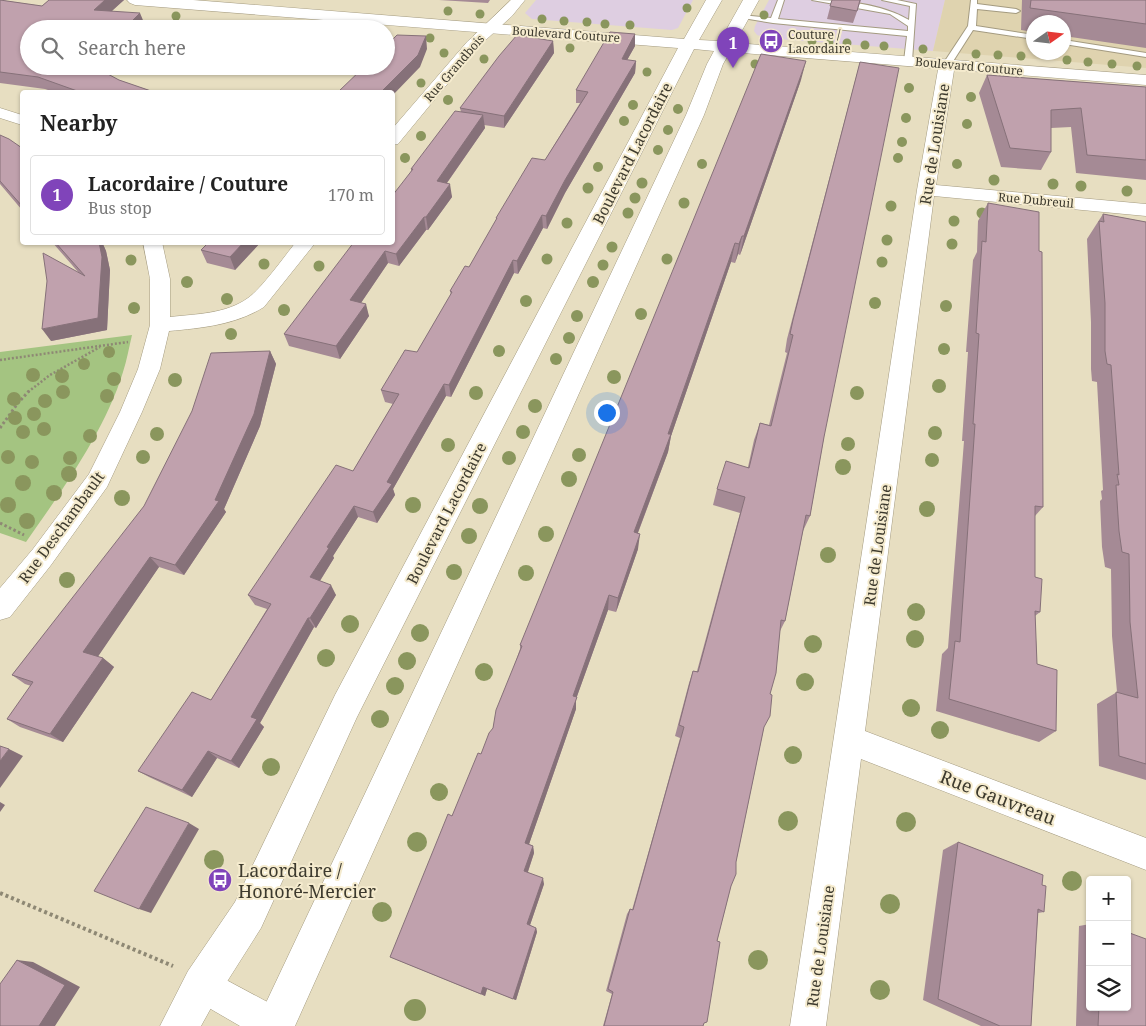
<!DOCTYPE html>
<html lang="en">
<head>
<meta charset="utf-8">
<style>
  :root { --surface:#fff; --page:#f2f2f2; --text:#222; --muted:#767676; --line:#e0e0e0; --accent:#8044ba }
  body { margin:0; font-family:"Noto Serif",serif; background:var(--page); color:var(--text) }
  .controls { position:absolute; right:15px; bottom:15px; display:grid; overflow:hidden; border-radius:5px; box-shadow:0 1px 4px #0004 }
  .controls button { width:45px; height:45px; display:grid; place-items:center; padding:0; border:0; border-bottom:1px solid var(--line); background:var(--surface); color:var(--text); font:25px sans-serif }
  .compass { position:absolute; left:1026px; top:15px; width:45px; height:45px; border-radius:50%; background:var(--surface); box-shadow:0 1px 4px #0004; rotate:76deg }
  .you { position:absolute; left:606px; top:412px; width:18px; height:18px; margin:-12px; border:4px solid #fff; border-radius:50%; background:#1a73e8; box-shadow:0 0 0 8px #1a73e833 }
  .badge { display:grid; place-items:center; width:32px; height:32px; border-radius:50%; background:var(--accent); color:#fff; font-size:16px; font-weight:700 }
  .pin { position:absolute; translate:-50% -41px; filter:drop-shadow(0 1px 2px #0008) }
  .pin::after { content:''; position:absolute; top:26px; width:18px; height:15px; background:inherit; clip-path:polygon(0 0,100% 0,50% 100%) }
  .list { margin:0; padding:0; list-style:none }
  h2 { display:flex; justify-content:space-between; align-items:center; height:65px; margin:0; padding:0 20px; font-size:21px }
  h2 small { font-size:16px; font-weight:400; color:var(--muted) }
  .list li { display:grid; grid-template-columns:32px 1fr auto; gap:15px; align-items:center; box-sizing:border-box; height:80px; margin:0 10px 10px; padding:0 10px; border:1px solid var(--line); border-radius:5px }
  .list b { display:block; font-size:19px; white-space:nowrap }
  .list p { margin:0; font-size:16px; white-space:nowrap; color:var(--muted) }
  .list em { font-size:16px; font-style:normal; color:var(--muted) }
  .icon { flex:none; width:28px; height:28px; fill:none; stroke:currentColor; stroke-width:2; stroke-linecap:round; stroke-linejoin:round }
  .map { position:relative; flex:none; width:1146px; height:1026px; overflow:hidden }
  .search { position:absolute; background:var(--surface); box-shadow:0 1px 4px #0004; left:20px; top:20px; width:375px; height:55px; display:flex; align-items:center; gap:12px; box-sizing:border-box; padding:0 18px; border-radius:28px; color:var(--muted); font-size:19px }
  .panel { position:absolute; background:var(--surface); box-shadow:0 1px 4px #0004; left:20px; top:90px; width:375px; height:155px; border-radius:5px }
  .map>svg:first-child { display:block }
  .commercial { fill:#decee1 }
  .built { fill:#dfd3af; fill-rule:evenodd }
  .green { fill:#a4c481 }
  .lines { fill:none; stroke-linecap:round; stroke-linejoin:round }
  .lane-casing { stroke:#a49b80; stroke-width:2 }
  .street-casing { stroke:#a49b80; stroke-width:1 }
  .secondary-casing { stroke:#a49b80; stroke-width:1 }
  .path-far2 { stroke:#8e8874; stroke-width:2.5; stroke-dasharray:2 2; stroke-linecap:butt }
  .path-far1 { stroke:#8e8874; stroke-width:3; stroke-dasharray:2.5 2.5; stroke-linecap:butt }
  .path { stroke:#8e8874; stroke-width:4; stroke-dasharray:3 3; stroke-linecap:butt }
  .lane { fill:#fff; fill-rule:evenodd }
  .street { fill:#fff; fill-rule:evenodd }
  .secondary { fill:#fff; fill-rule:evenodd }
  .tree { fill:#8a965d }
  .wall { fill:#a58a95 }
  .shaded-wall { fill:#867179 }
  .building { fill:#c0a1ad; stroke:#867179 }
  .labels { text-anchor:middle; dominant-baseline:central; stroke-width:4; stroke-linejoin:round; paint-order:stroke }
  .far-street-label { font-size:12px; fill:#3d3a2e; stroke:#f5ebce }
  .far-poi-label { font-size:12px; fill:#3d3a2e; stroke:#f5ebce; text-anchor:start }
  .street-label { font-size:15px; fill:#3d3a2e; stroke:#f5ebce }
  .near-street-label { font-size:18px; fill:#3d3a2e; stroke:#f5ebce }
  .near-poi-label { font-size:18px; fill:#3d3a2e; stroke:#f5ebce; text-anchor:start }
</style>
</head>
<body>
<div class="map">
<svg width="1146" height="1026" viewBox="0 0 1146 1026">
  <rect width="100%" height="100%" fill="#e7dec1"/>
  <path class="commercial" d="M536,0H693L678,28L672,30L532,19L525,13Z
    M769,0H945L933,51L766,38L757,35L754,31L755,26Z"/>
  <path class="built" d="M945,0H1146V68L933,51ZM1034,22H1064V52H1034Z"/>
  <path class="green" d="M132,335C129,347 127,360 123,372C105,431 61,492 26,542L0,533V352Z"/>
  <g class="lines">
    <g class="lane-casing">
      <path id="lane" d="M778,0H784L778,19L908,31V26L890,14L812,0C843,0 882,4 909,20L910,6L882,0H897L916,4L912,61L908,63L904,61L907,36L773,23L737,17L741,15L771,18Z
        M971,0H977V4L1016,9L1020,11L1016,13L977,9L976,26L1034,35V39L973,30L950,66H944L943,64L968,26Z
        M1064,40L1146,53V57L1064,44Z"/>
    </g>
    <g class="street-casing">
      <path id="street" d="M511,0H525L512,16L477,48L398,144L392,145V129L467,42Z
        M947,59L952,61L955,64L936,185L1146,204V216L934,196L865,731L1146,838V870L861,759L826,1026H790L917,190L939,64L942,61Z
        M0,108L22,115V125L0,118Z
        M143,242H162L170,279V317C196,314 226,314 248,298C262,288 284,257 296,242H316L264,307C235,325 202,328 169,331L160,369L142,412L107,487L51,565L10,617L0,620V588L33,549L89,474L120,412L138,369L150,325V279Z
        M202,967L288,1013L293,1026H240L190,997L184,985L190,973Z"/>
    </g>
    <g class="secondary-casing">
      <path id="secondary" d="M127,0H193L684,39L706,0H722L699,40L720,41L743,0H759L735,43L1146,75V85L730,52L723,64L704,115L295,1026H255L686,115L707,64L714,51L694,49L357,717L261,928L216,999L201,1026H160L188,971L235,902L335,695L678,48L135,5L130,3Z"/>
    </g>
    <path class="path-far2" d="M0,360L128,342
      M28,392L50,375L100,347"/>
    <path class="path-far1" d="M0,428L18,403L29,391
      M0,523L24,535"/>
    <path class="path" d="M0,893L173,966"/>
    <use href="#lane" class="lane"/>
    <use href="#street" class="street"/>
    <use href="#secondary" class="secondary"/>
  </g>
  <g class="tree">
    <circle cx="687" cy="8" r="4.5"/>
    <circle cx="448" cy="11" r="4.5"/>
    <circle cx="480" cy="14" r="4.5"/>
    <circle cx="764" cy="15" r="4.5"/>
    <circle cx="176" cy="16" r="4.5"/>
    <circle cx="542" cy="19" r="4.5"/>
    <circle cx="564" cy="21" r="4.5"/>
    <circle cx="587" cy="22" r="4.5"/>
    <circle cx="605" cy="24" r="4.5"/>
    <circle cx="630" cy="25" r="4.5"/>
    <circle cx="430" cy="38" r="4.5"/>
    <circle cx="812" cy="41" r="4.5"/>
    <circle cx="829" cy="42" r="4.5"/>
    <circle cx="847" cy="43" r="4.5"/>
    <circle cx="865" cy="45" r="4.5"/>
    <circle cx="884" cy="46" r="4.5"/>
    <circle cx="570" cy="48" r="4.5"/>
    <circle cx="923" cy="49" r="4.5"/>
    <circle cx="444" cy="53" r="4.5"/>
    <circle cx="976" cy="54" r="4.5"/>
    <circle cx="998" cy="55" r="4.5"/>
    <circle cx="1021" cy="56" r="4.5"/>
    <circle cx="484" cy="59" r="4.5"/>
    <circle cx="1067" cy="60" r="4.5"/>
    <circle cx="1088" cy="62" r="4.5"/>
    <circle cx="755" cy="64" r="4.5"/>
    <circle cx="1112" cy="64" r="4.5"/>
    <circle cx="1137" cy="66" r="4.5"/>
    <circle cx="647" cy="72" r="4.5"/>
    <circle cx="421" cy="83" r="4.5"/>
    <circle cx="909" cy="88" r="5"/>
    <circle cx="971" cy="97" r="5"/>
    <circle cx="448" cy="100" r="5"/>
    <circle cx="633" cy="105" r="5"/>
    <circle cx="678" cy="109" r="5"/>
    <circle cx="906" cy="118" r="5"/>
    <circle cx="624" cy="121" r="5"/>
    <circle cx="967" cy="124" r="5"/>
    <circle cx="668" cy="130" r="5"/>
    <circle cx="421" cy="136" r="5"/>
    <circle cx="902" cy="142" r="5"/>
    <circle cx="658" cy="150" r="5"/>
    <circle cx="405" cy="158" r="5"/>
    <circle cx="898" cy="158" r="5"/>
    <circle cx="702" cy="164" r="5"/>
    <circle cx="957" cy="164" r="5"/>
    <circle cx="598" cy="167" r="5"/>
    <circle cx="994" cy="180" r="5.5"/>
    <circle cx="642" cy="183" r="5.5"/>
    <circle cx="1053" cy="184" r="5.5"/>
    <circle cx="1081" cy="186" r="5.5"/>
    <circle cx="588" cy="188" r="5.5"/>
    <circle cx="1127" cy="191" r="5.5"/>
    <circle cx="635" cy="198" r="5.5"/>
    <circle cx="684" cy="203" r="5.5"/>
    <circle cx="891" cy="206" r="5.5"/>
    <circle cx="628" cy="213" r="5.5"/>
    <circle cx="982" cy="213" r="5.5"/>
    <circle cx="954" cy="221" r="5.5"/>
    <circle cx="567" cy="223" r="5.5"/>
    <circle cx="887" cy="240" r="5.5"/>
    <circle cx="952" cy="244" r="5.5"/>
    <circle cx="612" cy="247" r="5.5"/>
    <circle cx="547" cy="259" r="5.5"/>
    <circle cx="667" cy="259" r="5.5"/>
    <circle cx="131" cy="260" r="5.5"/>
    <circle cx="882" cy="262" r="5.5"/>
    <circle cx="264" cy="264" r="5.5"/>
    <circle cx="603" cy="265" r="5.5"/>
    <circle cx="319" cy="266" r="5.5"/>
    <circle cx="187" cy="282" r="6"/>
    <circle cx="593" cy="282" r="6"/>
    <circle cx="227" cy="299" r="6"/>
    <circle cx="526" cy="301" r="6"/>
    <circle cx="875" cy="303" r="6"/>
    <circle cx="946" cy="306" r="6"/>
    <circle cx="134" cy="308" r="6"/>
    <circle cx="284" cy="310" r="6"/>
    <circle cx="641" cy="314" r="6"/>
    <circle cx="577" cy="316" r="6"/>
    <circle cx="231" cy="334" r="6"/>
    <circle cx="569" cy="338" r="6"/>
    <circle cx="944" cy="349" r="6"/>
    <circle cx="499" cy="351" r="6"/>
    <circle cx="109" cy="352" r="6"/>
    <circle cx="556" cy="359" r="6"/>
    <circle cx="84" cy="364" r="6"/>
    <circle cx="33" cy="375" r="7"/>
    <circle cx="62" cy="376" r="7"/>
    <circle cx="614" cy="377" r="7"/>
    <circle cx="114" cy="379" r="7"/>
    <circle cx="175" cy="380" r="7"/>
    <circle cx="939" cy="386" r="7"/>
    <circle cx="63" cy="392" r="7"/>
    <circle cx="476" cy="393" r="7"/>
    <circle cx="857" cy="393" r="7"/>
    <circle cx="107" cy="396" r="7"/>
    <circle cx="14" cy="399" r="7"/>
    <circle cx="45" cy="401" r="7"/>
    <circle cx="535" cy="406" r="7"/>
    <circle cx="34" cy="414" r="7"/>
    <circle cx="15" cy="418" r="7"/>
    <circle cx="44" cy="429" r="7"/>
    <circle cx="23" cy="432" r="7"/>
    <circle cx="523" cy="432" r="7"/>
    <circle cx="935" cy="433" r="7"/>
    <circle cx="157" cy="434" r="7"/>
    <circle cx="90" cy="436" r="7"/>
    <circle cx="848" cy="444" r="7"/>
    <circle cx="448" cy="445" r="7"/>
    <circle cx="579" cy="455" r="7"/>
    <circle cx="8" cy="457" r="7"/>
    <circle cx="143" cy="457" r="7"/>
    <circle cx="70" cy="458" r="7"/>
    <circle cx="509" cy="458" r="7"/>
    <circle cx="932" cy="460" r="7"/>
    <circle cx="32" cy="462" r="7"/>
    <circle cx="843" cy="467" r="8"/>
    <circle cx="69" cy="474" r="8"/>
    <circle cx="569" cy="479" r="8"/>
    <circle cx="23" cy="483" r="8"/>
    <circle cx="54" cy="493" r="8"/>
    <circle cx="122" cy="498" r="8"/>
    <circle cx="8" cy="505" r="8"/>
    <circle cx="413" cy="505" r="8"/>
    <circle cx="480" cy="506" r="8"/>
    <circle cx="927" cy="509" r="8"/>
    <circle cx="27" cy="521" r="8"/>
    <circle cx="546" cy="534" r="8"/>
    <circle cx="469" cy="536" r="8"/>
    <circle cx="828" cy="555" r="8"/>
    <circle cx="454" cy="572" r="8"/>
    <circle cx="526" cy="573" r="8"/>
    <circle cx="67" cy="580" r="8"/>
    <circle cx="916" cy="612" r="9"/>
    <circle cx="350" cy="624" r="9"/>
    <circle cx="420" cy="633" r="9"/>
    <circle cx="915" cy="639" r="9"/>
    <circle cx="813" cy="644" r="9"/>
    <circle cx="326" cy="658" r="9"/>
    <circle cx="407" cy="661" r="9"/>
    <circle cx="484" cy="672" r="9"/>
    <circle cx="805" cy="682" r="9"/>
    <circle cx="395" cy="686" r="9"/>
    <circle cx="911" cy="708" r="9"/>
    <circle cx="380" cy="719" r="9"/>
    <circle cx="940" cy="730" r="9"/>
    <circle cx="793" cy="755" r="9"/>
    <circle cx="271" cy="767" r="9"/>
    <circle cx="439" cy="792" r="9"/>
    <circle cx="788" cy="821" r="10"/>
    <circle cx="906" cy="822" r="10"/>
    <circle cx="417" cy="842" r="10"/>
    <circle cx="214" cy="860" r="10"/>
    <circle cx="1072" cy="881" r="10"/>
    <circle cx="890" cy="904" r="10"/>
    <circle cx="382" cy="912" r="10"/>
    <circle cx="758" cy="960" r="10"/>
    <circle cx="880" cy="990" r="10"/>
    <circle cx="415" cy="1010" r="11"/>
  </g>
  <path class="wall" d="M0,0L42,6L49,0H124L111,11L145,25L29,66H104L100,70L119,80L154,92H54L45,89L0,83Z
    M439,0H490L488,3Z
    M832,0H861L853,23L827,19Z
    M1022,0H1146V48L1064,36V22H1034V32L1021,30Z
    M635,34V46L627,60L636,61L635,73L565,193L547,229L543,228L518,274L514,273L451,397L446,396L393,489L395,495L377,523L358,517L333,556L334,558L320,581L336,595L316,628L314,627L260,723L264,727L239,768L217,758L192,797L149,777L138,771L211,700L267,609L255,605L248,595L353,471L393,404L385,402L381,390L417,352L451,295L450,291L469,267L496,221V218L545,160L580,103H576V90Z
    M553,41L554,53L504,128L484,125L485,128L447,183L452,197L428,230H426L399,266L388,263L361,303L369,316L340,359L289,346L284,334L392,242L411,171V169L461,112L460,108Z
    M860,62L824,437L810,516L803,531L785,621L780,631L770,694L764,727L731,886L717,941L703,1026H603L612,994L606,991L627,914L630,909L632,910L657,822L680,738L675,736L689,683L693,671H697L740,513L713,505L717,489L748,467L754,440L760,423L769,425L787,353L785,352L787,339Z
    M987,75L1146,87V180L1076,173L1071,127L1051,128V152L1041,170L1001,167L979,93Z
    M801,80L740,255L738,254L735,263L731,262L671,436L668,452L638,533V549L616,612L608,610L576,699V709L529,844L533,846L534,853L528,872L544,884L530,925L536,928L537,932L516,1000L487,989L485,996L390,957L452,816L481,754L493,728L520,649V645Z
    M0,135L22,148V210L0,184Z
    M988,203L1039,251L1043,507L1035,516V577L1040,612L1035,616L1037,664L1056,731L1039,742L936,711L942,654L948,648L964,441H962L968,352H966L973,260L977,252L978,221Z
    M1103,214L1146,222V780L1099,766L1097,704L1117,692L1112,636L1111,569L1105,567L1102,547L1100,501L1102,499L1101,491L1103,490L1097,382L1092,381L1091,369V322L1087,239Z
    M52,242H102L106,251L110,270L107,330L51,341L79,273Z
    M209,242H261L235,270L207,263L201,250Z
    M270,351L276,364L260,426L224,509L226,512L184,575L159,567L97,657L103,658L114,667L63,742L20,727L7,719L31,686L25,684L12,675Z
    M958,842L1042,885L1044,912L1038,913L1031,1026H981L923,1000L943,850Z
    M1090,924V1007H1127L1146,1026H1076L1079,926Z"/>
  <path class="shaded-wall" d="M105,0H124L100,22L94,10Z
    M140,13L145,25L141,29H124Z
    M635,34V46L621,71L622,59Z
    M426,36L427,49L420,67L392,96V92H381Z
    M553,41L554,53L504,128V116Z
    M636,61L635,73L565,193L547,229L546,216L565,180Z
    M806,61L801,80L740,255L744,236Z
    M89,66H104L94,76Z
    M483,115L485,128L439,194L437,181Z
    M450,184L452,197L428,230L426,217Z
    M542,215L543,228L518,274L517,261Z
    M424,217L426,230L399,266L396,254Z
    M742,236L738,254L735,263L739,244Z
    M99,242H102L106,251L110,270L107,330L51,341L42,329L98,318Z
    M244,242H261L235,270L230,257Z
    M735,243L731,262L671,436L668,452L632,548L634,532Z
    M385,251L388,263L354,313L350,300Z
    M513,260L514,273L451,397L449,385Z
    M366,304L369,316L340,359L336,346Z
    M270,351L276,364L260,426L224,509L226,512L184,575L175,565L215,500Z
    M444,384L446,396L393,489L395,495L377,523L373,512L387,482Z
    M354,506L358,517L333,556L334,558L316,587L310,577L327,547Z
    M640,534L638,549L616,612L618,598Z
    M150,557L159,567L95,661L83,652Z
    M331,585L336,595L316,628L310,618Z
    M609,595L608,610L576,699V709L527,850L525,843L573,696Z
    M308,618L314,627L260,723L264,727L239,768L231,761L251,717Z
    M103,658L114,667L63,742L50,734Z
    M9,749L23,756L0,788V761Z
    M208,751L217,758L192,797L182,790Z
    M0,802L5,805L0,812Z
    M189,823L199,829L151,913L139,909Z
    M533,846L534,853L526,877L524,871Z
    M543,878L544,884L529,928L527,924Z
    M536,928L537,932L516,1000L513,999Z
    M17,960L33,962L80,987L55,1026H39Z
    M483,987L487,989L485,996L481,994Z"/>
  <path class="building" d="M0,0L42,6L49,0H105L94,10L140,13L124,29H29V66H93L119,80L154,92H80L38,77L0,72Z
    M832,0H860L857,11L830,6Z
    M1031,0H1146V24L1030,8Z
    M610,32L635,34L622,59L636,61L565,180L546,216L542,215L517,261L513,260L449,385L444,384L387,482L392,484L373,512L354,506L327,547L329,548L310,577L331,585L310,618H308L251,717L257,719L231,761L208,751L182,790L138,771L192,692L211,700L271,604L248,595L336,465L353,471L399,394L381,390L405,350L417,352L452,292L450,291L465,266L469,267L497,218H496L532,158L545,160L588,92L576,90Z
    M397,35L426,36L418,55L381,92H338L365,66H386V46Z
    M517,35L553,41L504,116L460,108L499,56Z
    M761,54L806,61L744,236H742L739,244L735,243L668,434H671L634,532L640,534L618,598L609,595L573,696L577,697L525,843L533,846L524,871L543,878L527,924L536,928L513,999L483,987L481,994L390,957L448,814L452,816L478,753L481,754L489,733L493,728L496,710L522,646L520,645Z
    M860,62L899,68L824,437L810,516L806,515L785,621L781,620L776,673L770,694L772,695L770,716L764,727L736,862V874L731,886L717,941L720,942L707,1022L704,1023L703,1026H604L613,992L608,989L630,909L633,910L660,813L684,727L679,725L693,671L698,672L745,497L717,489L726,461L749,468L760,423L771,426L793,335L790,334L793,320Z
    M987,75L1146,87V160L1087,155L1081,108L1051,110V152L1010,148Z
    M455,111L483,115L437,181L450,184L426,217H424L396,254L385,251L350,300L366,304L336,346L284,334L354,242H392V196L413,169H411Z
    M0,135L9,139L22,148V206L0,181Z
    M988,203L1039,212V251L1042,252L1043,507L1035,506V577L1042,579L1040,612L1035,611L1037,664L1057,670L1056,731L949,699L955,641L960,642L975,424H973L979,334L976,333L982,241L986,242Z
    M1103,214L1146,222V764L1119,756L1116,692L1138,698L1130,622L1129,554L1122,552L1119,531L1116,485H1119L1117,474L1119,475L1111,365L1107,364L1105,351V303L1099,221L1104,222Z
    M55,242H99L102,257L98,318L42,329L47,281L43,253L85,276Z
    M209,242H244L230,257L201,250Z
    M270,351L254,414L215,500L219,501L175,565L150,557L83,652L103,658L50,734L7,719L33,682L12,675L144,506L192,411L211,353Z
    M0,746L9,749L0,761Z
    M146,807L189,823L139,909L94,891Z
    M958,842L1043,875L1042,885L1046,886L1044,912L1038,909L1031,1026H1000L938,999Z
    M1127,932L1146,939V1026H1098L1099,1007H1127Z
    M17,960L65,985L39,1026H0V984Z"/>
  <defs>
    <g id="bus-disc" transform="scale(1.25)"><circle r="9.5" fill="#8044ba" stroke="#f5ebce"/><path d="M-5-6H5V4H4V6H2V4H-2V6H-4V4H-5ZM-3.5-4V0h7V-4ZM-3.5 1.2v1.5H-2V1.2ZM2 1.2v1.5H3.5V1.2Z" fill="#fff"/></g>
  </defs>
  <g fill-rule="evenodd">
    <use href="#bus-disc" x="771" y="41"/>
    <use href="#bus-disc" x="220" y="880"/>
  </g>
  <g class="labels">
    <g class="far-street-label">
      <text transform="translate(566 34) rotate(4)">Boulevard Couture</text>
      <text transform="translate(969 66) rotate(5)">Boulevard Couture</text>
      <text transform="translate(454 68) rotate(-49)">Rue Grandbois</text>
      <text transform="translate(1036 200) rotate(5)">Rue Dubreuil</text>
    </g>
    <g class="far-poi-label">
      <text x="788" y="34">Couture /<tspan x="788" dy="14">Lacordaire</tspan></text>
    </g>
    <g class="street-label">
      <text transform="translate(934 144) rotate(-81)">Rue de Louisiane</text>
      <text transform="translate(632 153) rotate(-63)">Boulevard Lacordaire</text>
      <text transform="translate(446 513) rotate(-63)">Boulevard Lacordaire</text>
      <text transform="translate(61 527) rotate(-54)">Rue Deschambault</text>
      <text transform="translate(877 545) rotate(-82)">Rue de Louisiane</text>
      <text transform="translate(820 946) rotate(-82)">Rue de Louisiane</text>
    </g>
    <g class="near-street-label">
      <text transform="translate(998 797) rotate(21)">Rue Gauvreau</text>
    </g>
    <g class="near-poi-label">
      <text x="238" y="870">Lacordaire /<tspan x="238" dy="21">Honoré-Mercier</tspan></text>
    </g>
  </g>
</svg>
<div class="controls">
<button>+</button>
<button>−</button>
<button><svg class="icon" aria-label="layers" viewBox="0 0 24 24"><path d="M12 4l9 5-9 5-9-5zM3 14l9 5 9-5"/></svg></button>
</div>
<svg class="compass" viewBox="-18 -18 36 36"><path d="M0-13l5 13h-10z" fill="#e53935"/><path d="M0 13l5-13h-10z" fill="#767676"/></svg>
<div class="you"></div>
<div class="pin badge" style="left:733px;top:68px">1</div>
<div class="search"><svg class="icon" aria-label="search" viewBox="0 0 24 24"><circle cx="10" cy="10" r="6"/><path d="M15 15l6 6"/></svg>Search here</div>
<section class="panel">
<h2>Nearby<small></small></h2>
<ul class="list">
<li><span class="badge">1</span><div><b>Lacordaire / Couture</b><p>Bus stop</p></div><em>170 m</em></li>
</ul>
</section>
</div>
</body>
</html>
